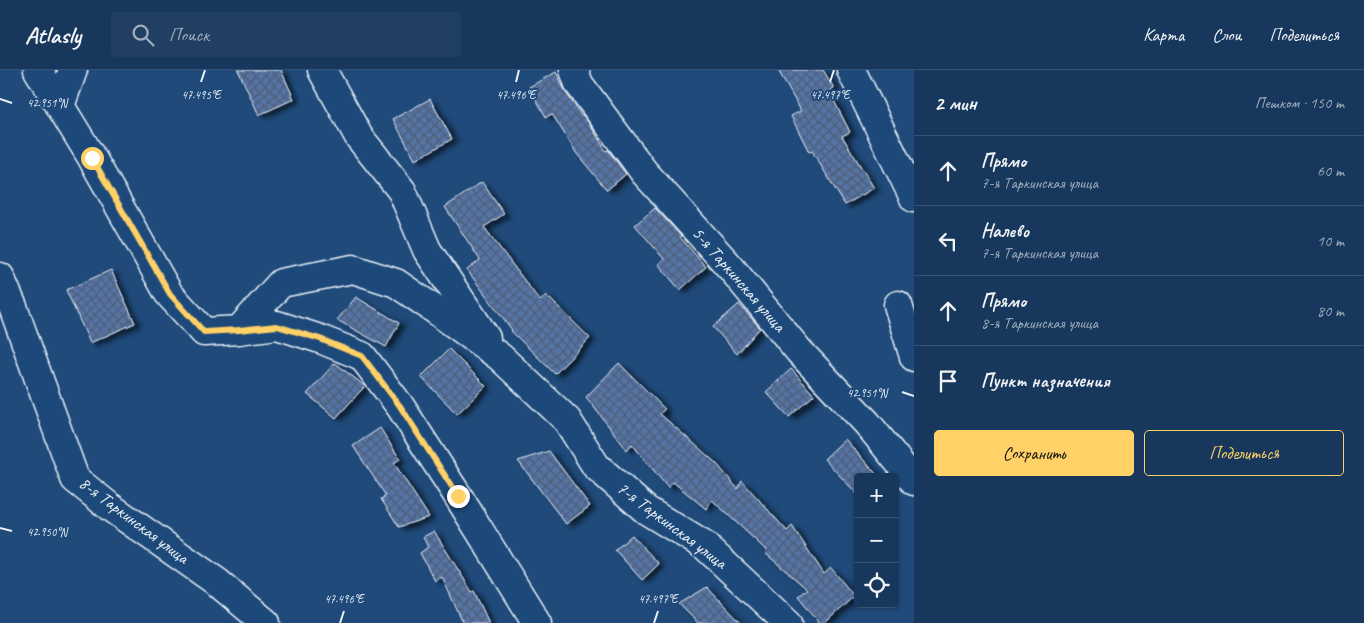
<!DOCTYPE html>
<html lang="ru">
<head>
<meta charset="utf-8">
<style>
  :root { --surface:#17385c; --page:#203f62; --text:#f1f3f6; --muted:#9eacbb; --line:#365272; --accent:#ffd166 }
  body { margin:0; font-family:Caveat,sans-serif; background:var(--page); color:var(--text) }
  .controls { position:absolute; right:15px; bottom:15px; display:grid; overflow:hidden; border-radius:5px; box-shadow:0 1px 4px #0004 }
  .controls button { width:45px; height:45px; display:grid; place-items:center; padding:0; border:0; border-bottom:1px solid var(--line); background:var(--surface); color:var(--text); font:25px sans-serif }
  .stop { position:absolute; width:15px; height:15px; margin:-11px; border:4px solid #ffd166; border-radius:50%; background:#fff }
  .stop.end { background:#ffd166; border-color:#fff; box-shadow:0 1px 5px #0008 }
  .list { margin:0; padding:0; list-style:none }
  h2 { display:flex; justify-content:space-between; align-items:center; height:65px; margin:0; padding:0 20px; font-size:21px }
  h2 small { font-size:16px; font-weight:400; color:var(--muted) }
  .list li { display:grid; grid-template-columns:32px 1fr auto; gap:15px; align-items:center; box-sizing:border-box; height:70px; padding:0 20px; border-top:1px solid var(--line) }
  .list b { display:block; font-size:19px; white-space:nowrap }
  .list p { margin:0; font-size:16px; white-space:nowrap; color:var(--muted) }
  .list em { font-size:16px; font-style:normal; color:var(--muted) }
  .actions { display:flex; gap:10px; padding:15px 20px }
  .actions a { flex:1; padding:11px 0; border:1px solid var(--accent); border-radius:5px; text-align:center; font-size:18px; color:var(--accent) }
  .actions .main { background:var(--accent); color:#111 }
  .icon { flex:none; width:28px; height:28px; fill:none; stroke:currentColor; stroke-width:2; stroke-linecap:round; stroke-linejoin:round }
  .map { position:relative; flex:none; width:914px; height:553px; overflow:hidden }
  header { display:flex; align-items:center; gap:30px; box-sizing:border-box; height:70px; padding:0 25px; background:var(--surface); border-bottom:1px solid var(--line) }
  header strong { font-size:24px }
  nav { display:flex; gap:28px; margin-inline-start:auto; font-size:18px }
  .search { width:350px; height:45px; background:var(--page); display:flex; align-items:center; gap:12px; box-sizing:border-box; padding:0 18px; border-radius:5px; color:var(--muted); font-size:19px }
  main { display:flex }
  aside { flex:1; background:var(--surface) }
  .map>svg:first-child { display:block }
  .building { fill:url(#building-cross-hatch); stroke:#e8f1f8; filter:url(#shadow) }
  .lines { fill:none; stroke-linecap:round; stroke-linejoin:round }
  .minor-casing { stroke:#e8f1f8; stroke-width:31 }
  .minor { stroke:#1f4a7a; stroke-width:28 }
  .route { stroke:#ffd166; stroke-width:6 }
  .ticks { fill:none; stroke:#e8f1f8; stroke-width:2 }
  .labels { text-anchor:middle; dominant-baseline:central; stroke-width:4; stroke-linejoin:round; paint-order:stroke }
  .street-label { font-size:18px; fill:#e8f1f8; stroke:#1f4a7a }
  .ticks-label { font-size:12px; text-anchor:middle; fill:#e8f1f8; stroke:#1f4a7a; stroke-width:4; stroke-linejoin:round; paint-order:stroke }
</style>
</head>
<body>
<header>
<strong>Atlasly</strong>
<div class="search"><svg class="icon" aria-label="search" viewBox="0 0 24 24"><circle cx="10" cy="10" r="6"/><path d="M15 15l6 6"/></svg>Поиск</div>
<nav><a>Карта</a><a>Слои</a><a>Поделиться</a></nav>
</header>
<main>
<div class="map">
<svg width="914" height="553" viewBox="0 0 914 553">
  <defs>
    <pattern id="building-cross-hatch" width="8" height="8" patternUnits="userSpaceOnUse" patternTransform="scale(1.25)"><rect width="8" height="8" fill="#5573a4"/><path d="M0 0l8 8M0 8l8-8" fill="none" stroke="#4e5e77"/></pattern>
    <filter id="shadow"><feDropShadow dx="5.5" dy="3" stdDeviation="2.5" flood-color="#0009"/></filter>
  </defs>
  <rect width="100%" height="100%" fill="#1f4a7a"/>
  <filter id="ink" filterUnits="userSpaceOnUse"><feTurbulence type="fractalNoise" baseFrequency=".02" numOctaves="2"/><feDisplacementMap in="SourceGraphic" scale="10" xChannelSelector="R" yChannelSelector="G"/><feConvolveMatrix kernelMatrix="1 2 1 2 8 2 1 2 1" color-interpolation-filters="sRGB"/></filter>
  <g filter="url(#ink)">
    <path class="building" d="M238,0H281L294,29L259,45Z
      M778,0H823L834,18L829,21L850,62L842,66L874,118L845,135L812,81L809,82L791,46L801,41Z
      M556,2L566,23L582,46L583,45L591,56L606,81L608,80L626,104L607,120L577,84L552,44L546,47L529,17Z
      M430,29L452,69L415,90L393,49Z
      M482,112L504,144L484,157L540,231L546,225L590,268L555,304L511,261L512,260L467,200L480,190L445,137Z
      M655,138L681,166L680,167L706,197L680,220L658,194L664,189L635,155Z
      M111,200L135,253L90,273L66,220Z
      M356,227L399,253L386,277L337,250Z
      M739,234L760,258L737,284L713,257Z
      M449,279L486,316L457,344L421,307Z
      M335,293L365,316L336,348L307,324Z
      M619,293L665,339L660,344L716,393L738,419L742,411L787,461L792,456L824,504L831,498L854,526L825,553H820L798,526L807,519L765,483L767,481L712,430L706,439L673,412L668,418L632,374L627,380L586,327Z
      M791,299L814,325L789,347L766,322Z
      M380,358L400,389L394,393L429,447L399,457L381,429L386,426L353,376Z
      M845,369L879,407H858V425L824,389Z
      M549,381L590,436L566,454L518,391Z
      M434,461L472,522L474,521L489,553H463L442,507L435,511L420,483L428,477L423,467Z
      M632,465L659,494L642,510L615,480Z
      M707,517L741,553H698L679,534Z"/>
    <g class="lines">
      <g class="minor-casing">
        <path id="minor" d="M38,0L92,88L169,224L204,262L239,260L277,255L320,269L362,286L400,336L458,426L537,553
          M322,0L359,67L402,121L427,180L486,268
          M574,0L579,14L644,102L731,198L799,281L867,353L914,411
          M851,0L914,128
          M60,36L73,0
          M0,207L13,237L75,409L110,437L217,512L266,553
          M898,235L914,287
          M239,260L281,213L353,199L396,213L434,239L500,287L567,350L596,396L646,440L705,476L788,553"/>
      </g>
      <use href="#minor" class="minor"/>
    </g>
  </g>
  <g class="lines" filter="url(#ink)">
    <path class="route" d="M92,88L170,224L204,262L239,260L277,256L320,269L362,286L400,336L458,426"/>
  </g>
  <path class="ticks" d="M201,12L205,0M516,12L519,0M830,12L834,0M0,29L12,33M902,322L914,326M0,458L12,461M340,553L344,541M654,553L658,541"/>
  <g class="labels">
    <g class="street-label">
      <text transform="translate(739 209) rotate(49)">5-я Таркинская улица</text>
      <text transform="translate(134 450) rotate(37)">8-я Таркинская улица</text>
      <text transform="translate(672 455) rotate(37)">7-я Таркинская улица</text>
    </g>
  </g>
  <g class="ticks-label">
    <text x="201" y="29">47.495°E</text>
    <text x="516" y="29">47.496°E</text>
    <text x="830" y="29">47.497°E</text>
    <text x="47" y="37">42.951°N</text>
    <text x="867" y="327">42.951°N</text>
    <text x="47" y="466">42.950°N</text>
    <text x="344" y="533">47.496°E</text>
    <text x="658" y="533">47.497°E</text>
  </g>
</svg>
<div class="controls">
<button>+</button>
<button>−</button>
<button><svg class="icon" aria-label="locate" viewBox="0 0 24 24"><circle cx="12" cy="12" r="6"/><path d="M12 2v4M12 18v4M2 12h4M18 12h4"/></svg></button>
</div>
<div class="stop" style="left:92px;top:88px"></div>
<div class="stop end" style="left:458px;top:426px"></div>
</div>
<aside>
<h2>2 мин<small>Пешком · 150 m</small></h2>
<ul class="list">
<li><svg class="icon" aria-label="ahead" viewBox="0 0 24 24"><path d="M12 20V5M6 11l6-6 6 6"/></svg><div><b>Прямо</b><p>7-я Таркинская улица</p></div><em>60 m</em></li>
<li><svg class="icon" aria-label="left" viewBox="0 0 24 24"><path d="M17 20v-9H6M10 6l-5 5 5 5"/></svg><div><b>Налево</b><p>7-я Таркинская улица</p></div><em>10 m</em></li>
<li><svg class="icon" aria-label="ahead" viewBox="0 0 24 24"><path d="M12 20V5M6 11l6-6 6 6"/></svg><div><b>Прямо</b><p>8-я Таркинская улица</p></div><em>80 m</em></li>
<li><svg class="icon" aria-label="arrive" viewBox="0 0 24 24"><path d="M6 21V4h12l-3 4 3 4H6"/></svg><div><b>Пункт назначения</b></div></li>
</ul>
<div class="actions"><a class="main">Сохранить</a><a>Поделиться</a></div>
</aside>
</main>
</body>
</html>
